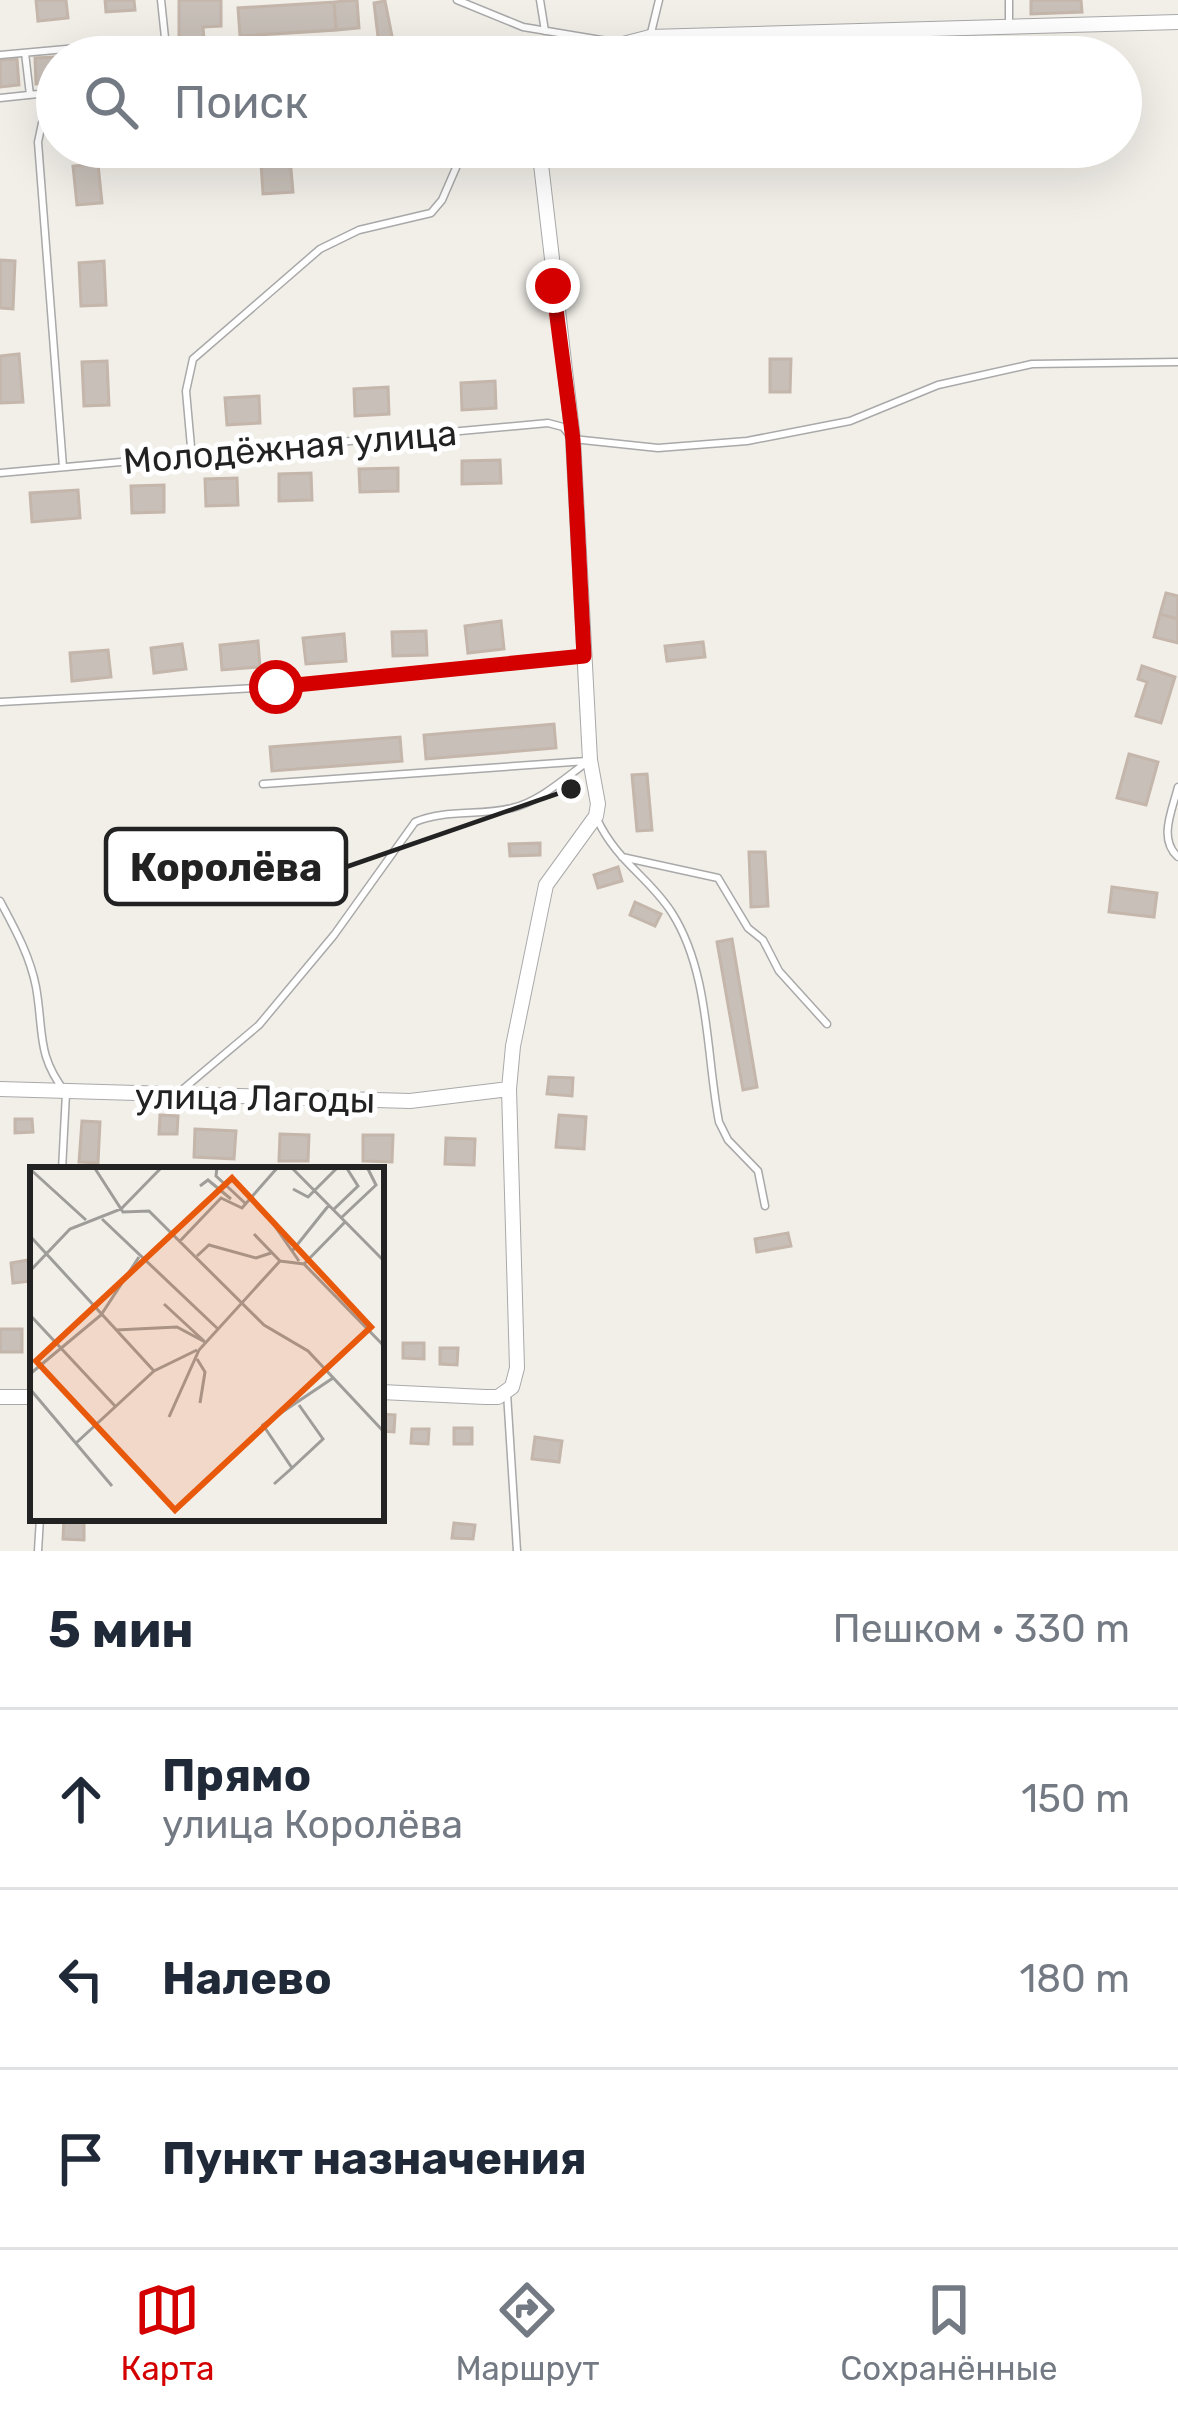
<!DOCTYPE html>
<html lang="ru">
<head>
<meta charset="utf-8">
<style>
  :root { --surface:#fff; --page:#f6f6f7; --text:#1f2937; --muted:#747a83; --line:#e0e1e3; --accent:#d40000 }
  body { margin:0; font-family:Rubik,sans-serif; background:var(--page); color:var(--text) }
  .stop { position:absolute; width:36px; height:36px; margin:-27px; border:9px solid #d40000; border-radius:50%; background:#fff }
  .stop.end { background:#d40000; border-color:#fff; box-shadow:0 3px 12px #0008 }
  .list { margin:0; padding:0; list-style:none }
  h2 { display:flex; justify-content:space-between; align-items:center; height:156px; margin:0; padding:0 48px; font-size:51px }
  h2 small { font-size:39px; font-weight:400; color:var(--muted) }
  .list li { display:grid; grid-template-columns:78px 1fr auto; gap:36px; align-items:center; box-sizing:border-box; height:180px; padding:0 48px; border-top:3px solid var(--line) }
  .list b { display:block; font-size:45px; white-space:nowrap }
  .list p { margin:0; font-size:39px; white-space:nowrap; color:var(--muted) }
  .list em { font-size:39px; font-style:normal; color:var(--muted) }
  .icon { flex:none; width:66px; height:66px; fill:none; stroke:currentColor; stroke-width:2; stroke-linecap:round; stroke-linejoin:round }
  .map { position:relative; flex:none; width:1178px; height:1551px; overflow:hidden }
  .search { position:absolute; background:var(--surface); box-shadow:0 12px 48px #0002; left:36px; right:36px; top:36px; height:132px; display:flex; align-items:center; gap:30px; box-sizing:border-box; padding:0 42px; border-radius:66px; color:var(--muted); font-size:45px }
  .sheet { height:696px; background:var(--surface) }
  nav { display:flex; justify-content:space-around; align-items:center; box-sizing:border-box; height:168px; border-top:3px solid var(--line); background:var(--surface); font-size:33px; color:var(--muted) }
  nav a { display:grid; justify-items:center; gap:6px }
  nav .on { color:var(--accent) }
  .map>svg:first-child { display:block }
  .building { fill:#c7bfb8; stroke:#c4b6ab; stroke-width:3 }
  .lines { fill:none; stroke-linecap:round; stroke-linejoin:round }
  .service-casing { stroke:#a9a9a9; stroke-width:9 }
  .minor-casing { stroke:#a9a9a9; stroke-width:16 }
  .service { stroke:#fff; stroke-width:6 }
  .minor { stroke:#fff; stroke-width:14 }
  .route { stroke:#d40000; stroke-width:15 }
  .labels { text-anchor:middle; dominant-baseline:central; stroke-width:10; stroke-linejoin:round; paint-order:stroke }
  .street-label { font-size:36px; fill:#222; stroke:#fff }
  .inset-road { fill:none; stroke:#9f9d99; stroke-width:3 }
  .view { fill:#e8590c; fill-opacity:0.15; stroke:#e8590c; stroke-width:6 }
  .inset-edge { fill:none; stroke:#222; stroke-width:6 }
  .leader { fill:none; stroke:#222; stroke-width:4.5 }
  .callout-dot { fill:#222; stroke:#fff; stroke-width:4.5 }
  .callout { fill:#fff; stroke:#222; stroke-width:4.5 }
  .callout-label { font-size:39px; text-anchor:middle; font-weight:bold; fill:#222 }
</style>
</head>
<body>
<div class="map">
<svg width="1178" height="1551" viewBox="0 0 1178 1551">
  <rect width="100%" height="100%" fill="#f2efe9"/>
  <path class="building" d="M36,0H66L68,18L38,21Z
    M105,0H134L135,10L106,12Z
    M179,0H221V26L203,27L204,40H179Z
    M357,0L359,28L336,30L334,2Z
    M1031,0H1081L1082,12L1031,14Z
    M385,1L395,51L380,54L374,3Z
    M334,2L336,30L240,36L238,8Z
    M133,53V57H57V83L36,84L35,58Z
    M17,59L19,85L0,87V60Z
    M260,147H289L293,192L263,194Z
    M98,164L102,203L77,205L73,166Z
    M0,260L15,261L13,309L0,308Z
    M104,261L106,305L81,306L79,263Z
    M19,354L23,402L0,403V356Z
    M770,359H791L790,392H770Z
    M107,361L109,405L84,406L82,362Z
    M495,381L496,408L462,410L461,383Z
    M388,387L389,414L355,416L354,389Z
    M259,396L260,423L227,425L225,398Z
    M500,460L501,483L462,484V461Z
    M398,468V491L360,492L359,469Z
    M311,473L312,500L279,501V474Z
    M237,478L238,505L206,506L205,479Z
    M164,485V512L132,513L131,486Z
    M78,490L80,518L32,522L30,493Z
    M1166,593L1178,596V619L1160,614Z
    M1160,614L1178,619V643L1154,637Z
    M501,621L504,649L468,653L465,626Z
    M426,631L427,655L393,656L392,632Z
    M344,634L346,661L306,664L303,638Z
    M258,641L260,667L222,670L220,645Z
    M703,642L705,657L667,661L665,646Z
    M182,644L186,669L154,673L151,648Z
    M108,650L111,677L72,681L70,653Z
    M1142,666L1175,677L1161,723L1136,716L1147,682L1138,679Z
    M554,724L556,748L426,759L424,735Z
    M400,737L402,761L272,771L270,747Z
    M1129,754L1158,762L1146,805L1117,798Z
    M647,774L652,830L637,831L632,775Z
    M540,843V855L510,856L509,844Z
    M749,852H765L768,906L751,907Z
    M618,867L622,881L598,888L594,875Z
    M1112,887L1157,893L1154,917L1109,912Z
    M635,902L661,914L655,926L630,915Z
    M732,939L757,1087L743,1090L717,942Z
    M549,1077L573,1078L572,1096L547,1094Z
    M160,1115L178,1116L177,1134H159Z
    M559,1115L586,1117L584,1149L556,1147Z
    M15,1119H32L33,1132L15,1133Z
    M82,1121L100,1122L98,1163L79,1162Z
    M195,1129L236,1131L234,1159L194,1157Z
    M280,1134L309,1135L308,1161H279Z
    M363,1135H393L392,1162L363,1161Z
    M446,1138L475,1139L474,1165L445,1164Z
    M788,1233L791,1246L757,1252L755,1239Z
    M28,1260L31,1281L13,1283L11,1263Z
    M0,1329H22V1352H0Z
    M403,1343H424V1359L403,1358Z
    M440,1348H458L457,1365L440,1364Z
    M381,1414L395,1415L394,1432L381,1431Z
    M454,1428H472V1444H454Z
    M412,1429H429L428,1444L411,1443Z
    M535,1437L562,1441L559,1462L532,1459Z
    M64,1518L84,1519V1540L63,1539Z
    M454,1523L475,1525L473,1539L452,1538Z"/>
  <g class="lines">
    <g class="service-casing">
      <path id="service" d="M161,0L167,57
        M457,0L523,27L619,43
        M540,0L545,31
        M1009,22V0
        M650,37L659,0
        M25,53L30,95
        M0,55L165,40
        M0,98L57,92
        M57,114L42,123L38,142L63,467
        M192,458L186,391L193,359L320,249L359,230L431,213L442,200L465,147
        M0,473L548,423L563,427L573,439L658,448L747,441L850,421L938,385L1032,364L1178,362
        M0,702L276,687L581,657
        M263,784L587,761
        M1178,787C1172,811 1158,839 1178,857
        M597,819C617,862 649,877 672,913C710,973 706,1055 719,1122L728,1140L758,1171L765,1206
        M622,857L718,878L748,928L763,940L779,971L827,1024
        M0,901C15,929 30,956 36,987C44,1032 36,1055 66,1093L62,1170
        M182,1090L259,1025L334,935L415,822C445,809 480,816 512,808C539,802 565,778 587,762
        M507,1393L517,1551
        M38,1551L40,1518"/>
    </g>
    <g class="minor-casing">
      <path id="minor" d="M608,57L623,44L650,37L1178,22
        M0,1089L410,1101L509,1089
        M381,1392L485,1397H498L512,1387L517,1368L509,1089L513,1046L546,885L596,816L598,804L590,760L573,439L539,147
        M0,1397H33"/>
    </g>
    <use href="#service" class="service"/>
    <use href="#minor" class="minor"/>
  </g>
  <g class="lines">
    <path class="route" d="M276,687L584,656L573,440L553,286"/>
  </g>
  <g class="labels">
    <g class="street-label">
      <text transform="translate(290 447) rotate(-5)">Молодёжная улица</text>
      <text transform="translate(255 1098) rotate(1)">улица Лагоды</text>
    </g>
  </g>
  <g transform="translate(30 1167)">
    <rect width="354" height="354" fill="#f2efe9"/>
    <path class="inset-road" d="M64,0L93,45L119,44L234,158L278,184L354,265M187,0L186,9L216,37M261,0L354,94M0,2L56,53M170,19L178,13L201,32M263,22L278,30L308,0M303,43L328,19L316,0M235,45L269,94M311,51L346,18L337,0M72,52L188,162M224,67L250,94M0,69L124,204M150,74L191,31L212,41L248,0M263,83L299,38M167,89L179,78L226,91L241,86M274,97L315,55M0,104L40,62L91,42L132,0M134,137L174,174M0,148L85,239M86,163L147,160L175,175M167,192L175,205L170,236M0,207L71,148L109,90M0,222L82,319M139,250L169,183L250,94L274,97L354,179M45,277L124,204L167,183M262,301L293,272L269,238M244,317L262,301L233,258L303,211"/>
    <path class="view" d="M202,11L341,160L145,343L6,194Z"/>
    <rect width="354" height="354" class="inset-edge"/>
  </g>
  <path class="leader" d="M571 789L346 867"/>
  <circle class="callout-dot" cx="571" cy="789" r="12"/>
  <rect class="callout" x="106" y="829" width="240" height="75" rx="12"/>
  <g class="callout-label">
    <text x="226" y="881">Королёва</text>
  </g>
</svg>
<div class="stop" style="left:276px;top:687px"></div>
<div class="stop end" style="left:553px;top:286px"></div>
<div class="search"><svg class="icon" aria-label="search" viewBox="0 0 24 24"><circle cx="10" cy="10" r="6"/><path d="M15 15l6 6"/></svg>Поиск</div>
</div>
<section class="sheet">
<h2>5 мин<small>Пешком · 330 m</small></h2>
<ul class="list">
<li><svg class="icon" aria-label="ahead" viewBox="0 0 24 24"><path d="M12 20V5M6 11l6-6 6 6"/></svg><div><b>Прямо</b><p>улица Королёва</p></div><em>150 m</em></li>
<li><svg class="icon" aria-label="left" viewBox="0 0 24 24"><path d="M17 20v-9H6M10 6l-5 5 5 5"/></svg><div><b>Налево</b></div><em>180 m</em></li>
<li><svg class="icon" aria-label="arrive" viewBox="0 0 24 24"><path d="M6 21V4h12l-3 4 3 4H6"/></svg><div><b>Пункт назначения</b></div></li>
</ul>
</section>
<nav>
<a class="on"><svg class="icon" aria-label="map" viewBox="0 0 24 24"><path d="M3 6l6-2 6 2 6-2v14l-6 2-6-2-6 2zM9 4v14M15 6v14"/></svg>Карта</a>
<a><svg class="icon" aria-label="directions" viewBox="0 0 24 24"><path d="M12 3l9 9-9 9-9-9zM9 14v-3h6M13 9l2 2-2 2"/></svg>Маршрут</a>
<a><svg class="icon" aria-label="saved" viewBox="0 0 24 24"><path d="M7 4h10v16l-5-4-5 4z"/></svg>Сохранённые</a>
</nav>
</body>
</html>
